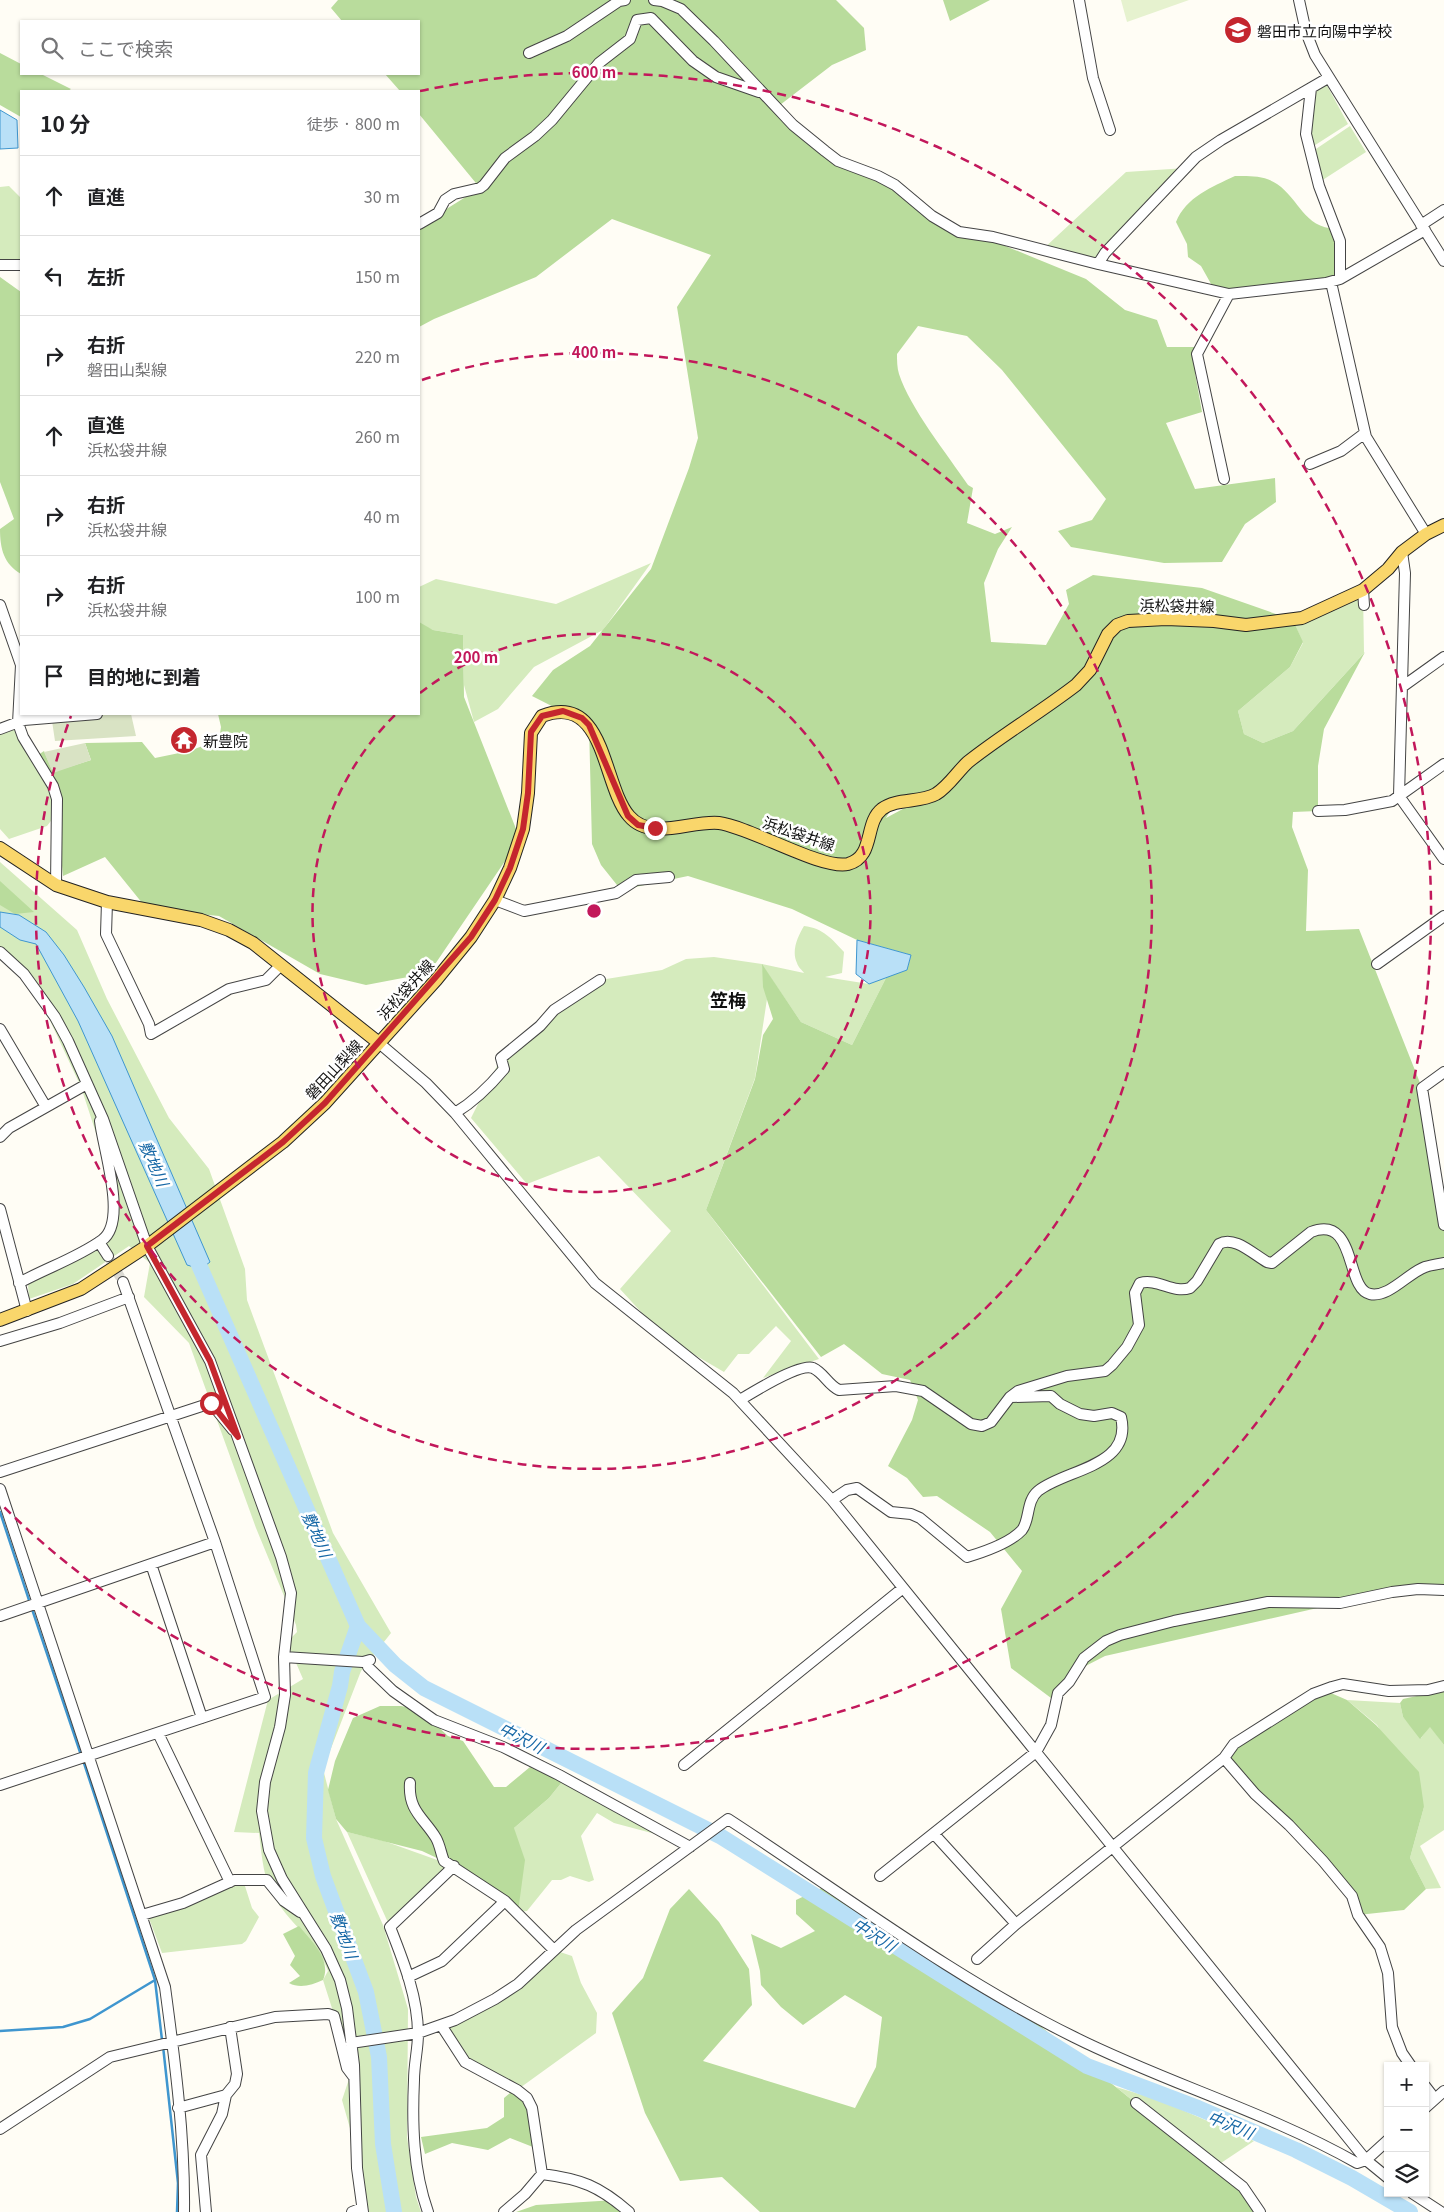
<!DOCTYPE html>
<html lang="ja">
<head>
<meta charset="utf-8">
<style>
  :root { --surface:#fff; --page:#f2f2f2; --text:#202124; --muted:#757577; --line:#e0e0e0 }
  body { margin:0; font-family:Georgia,"Noto Sans JP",serif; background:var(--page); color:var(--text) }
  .controls { position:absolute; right:15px; bottom:15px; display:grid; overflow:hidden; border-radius:0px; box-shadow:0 1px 4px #0004 }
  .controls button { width:45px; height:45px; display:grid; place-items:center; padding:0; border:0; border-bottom:1px solid var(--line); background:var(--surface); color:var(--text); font:25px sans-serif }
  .stop { position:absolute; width:15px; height:15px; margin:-11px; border:4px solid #c4262e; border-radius:50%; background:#fff }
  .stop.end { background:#c4262e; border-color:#fff; box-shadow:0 1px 5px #0008 }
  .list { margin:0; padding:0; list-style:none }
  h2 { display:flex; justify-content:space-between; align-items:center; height:65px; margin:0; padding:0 20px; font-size:21px }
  h2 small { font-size:16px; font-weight:400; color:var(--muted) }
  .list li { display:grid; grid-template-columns:32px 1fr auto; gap:15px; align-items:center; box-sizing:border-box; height:80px; padding:0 20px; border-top:1px solid var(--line) }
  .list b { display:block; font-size:19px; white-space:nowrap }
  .list p { margin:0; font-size:16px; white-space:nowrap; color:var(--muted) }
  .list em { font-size:16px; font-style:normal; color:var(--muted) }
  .icon { flex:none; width:28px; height:28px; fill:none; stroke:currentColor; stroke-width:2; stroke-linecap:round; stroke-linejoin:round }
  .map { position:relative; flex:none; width:1444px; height:2212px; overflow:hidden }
  .search { position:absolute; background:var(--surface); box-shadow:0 1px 4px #0004; left:20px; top:20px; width:400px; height:55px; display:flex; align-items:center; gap:12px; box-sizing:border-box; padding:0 18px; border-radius:0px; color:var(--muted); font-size:19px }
  .panel { position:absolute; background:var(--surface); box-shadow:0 1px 4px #0004; left:20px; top:90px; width:400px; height:625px; border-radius:0px }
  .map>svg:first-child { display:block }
  .green { fill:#d5ebbd }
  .forest { fill:#b9dc9c; fill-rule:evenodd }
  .cemetery { fill:#d9e3c4 }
  .pitch { fill:#e6f2cf }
  .water { fill:#b9e0f7; stroke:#3f96cf }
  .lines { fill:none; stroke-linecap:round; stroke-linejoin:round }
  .stream { stroke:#3f96cf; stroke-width:2.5 }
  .river { stroke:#b9e0f7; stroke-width:16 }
  .minor-tunnel { stroke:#dbdad3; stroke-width:10; stroke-dasharray:10 5; stroke-linecap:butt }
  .minor-casing { stroke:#444; stroke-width:12 }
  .major-casing { stroke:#222; stroke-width:14 }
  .minor { stroke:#fff; stroke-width:10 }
  .major { stroke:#f9d66b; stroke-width:12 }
  .route { stroke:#c4262e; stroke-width:6 }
  .ring { fill:none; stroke:#c2185b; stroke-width:2.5; stroke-dasharray:9 6 }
  .labels { text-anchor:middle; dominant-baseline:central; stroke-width:5; stroke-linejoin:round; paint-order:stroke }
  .poi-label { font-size:15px; fill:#111; stroke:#fff; text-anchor:start }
  .street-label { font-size:15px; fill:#111; stroke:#fff }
  .water-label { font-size:16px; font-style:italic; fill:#1768a6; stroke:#fff }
  .quarter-label { font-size:18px; font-weight:bold; fill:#111; stroke:#fff }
  .centre { fill:#c2185b; stroke:#fff; stroke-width:2.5 }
  .ring-label { font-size:15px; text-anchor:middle; font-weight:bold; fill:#c2185b; stroke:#fff; stroke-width:5; stroke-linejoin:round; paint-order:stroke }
</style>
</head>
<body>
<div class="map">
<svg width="1444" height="2212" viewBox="0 0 1444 2212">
  <rect width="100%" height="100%" fill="#fffdf5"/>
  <path class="green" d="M1324,80L1348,124L1309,149L1311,88Z
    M1350,126L1366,152L1318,183L1310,153Z
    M1186,168L1098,264L1042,250L1126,172Z
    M9,186L21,198V266L0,264V187Z
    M651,563L603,630L534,667L498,709L474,722L464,685L463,635L433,630L419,624V587L436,579L556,604Z
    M1363,590L1364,653L1293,731L1263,743L1244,734L1238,711L1290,667L1303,643L1293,620Z
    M16,724L35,757L57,813L47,826L9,839L0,829V730Z
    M0,862L77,930L107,999L169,1118L209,1169L245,1269L247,1300L333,1533L391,1633L361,1671L323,1769L336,1819L383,1925L408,2009L407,2137L416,2197L421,2212H369L362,2171L342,2100L349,2079L345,2049L323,1980L328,1971C318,1942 292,1926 276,1900C263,1880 262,1856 259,1833L234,1832L268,1700L303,1679L287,1642L297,1632L296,1625L256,1528L189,1343L144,1297L150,1263L129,1246L73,1284L29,1299L28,1284L112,1233L109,1173L81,1087L25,967L0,951Z
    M804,926C823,928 832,939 844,952L842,973L825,977L869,984L887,976L852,1045L801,1022L762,965L767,999L755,1078L706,1210L819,1359L763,1378L791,1341L776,1326L749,1354H738L724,1372L664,1337L620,1289L671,1231L599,1156L527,1184L471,1118L501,1058L600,980L662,970L686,959L714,957L762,964L804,973C802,970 798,967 797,963C791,951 798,936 804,926Z
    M1347,1700L1400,1703L1403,1717L1421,1738L1430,1726L1444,1745V1830L1420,1846L1441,1888L1426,1889L1410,1858L1424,1807L1377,1725Z
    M562,1782L659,1835L614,1823L597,1813L581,1836L594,1880L589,1882L570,1876L561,1880H552L527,1911L518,1912L514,1828L549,1798Z
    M347,1832L384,1841L454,1866L390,1927Z
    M230,1882L244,1883L252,1908L259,1917L246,1941L242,1944L162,1953L147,1913Z
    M554,1950L572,1956L581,1983L597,2013L596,2033L517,2090L465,2062L441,2025L506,1992Z
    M1116,2087L1159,2100L1254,2141L1215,2167Z"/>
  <path class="forest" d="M338,0H836L864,28L866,50L832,65L776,108L842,162L885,180L932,216L1086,279L1125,310L1157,320L1167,347H1195V373L1202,412L1166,423L1195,489L1275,478L1276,502L1245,524L1222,562L1164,563L1071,547L1058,531L1092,520L1106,499L1002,370L967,336L918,326L897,354C897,360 897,368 899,374C910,408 947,454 968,485L973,488L967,523L995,534L1012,527L998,549L984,583L991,642L1046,645L1069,604L1066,590L1093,575L1202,588L1293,620L1303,642L1290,667L1238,711L1244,734L1263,743L1293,731L1365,652L1324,729L1318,766V811L1293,812L1292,827L1308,870L1306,931L1359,929L1422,1088L1444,1204V1590L1322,1607L1105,1656L1068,1675L1055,1701L1011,1668L1001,1609L1022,1571L990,1532L937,1496L923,1497L907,1478L888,1466L912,1420L918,1400L910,1380L882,1374L844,1344L821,1357L706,1210L755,1079L763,1035L773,1019L763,987L762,964L801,1022L852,1045L887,976L907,970L911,955L857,940L792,909L688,876L621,890L601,865L592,844L589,725L532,696L553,670L590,646L651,569L689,468L698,438L677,307L711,255L612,219L536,277L434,319L419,327V222L432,218L480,188L419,114V91H400L385,74H419V21H342L331,8ZM942,788L886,818L894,804Z
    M943,0H990L950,21Z
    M0,53L21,64V74H41L71,89L68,91H21V117L0,105Z
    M1235,176C1249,176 1264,175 1277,184C1300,200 1303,227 1336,229L1340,279L1215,291L1201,266L1188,257L1187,244L1176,222C1186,197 1212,187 1235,176Z
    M0,277L21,292V574C4,564 0,549 0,529L14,519L0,482Z
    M419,622L433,630L463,635L464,697L520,839L429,973L366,985L320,974L219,916L147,909L105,857L63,876L57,813L35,757L44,751L53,772L91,760L85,743L142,742L155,758L189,751L219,740L221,727L218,714H419Z
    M0,881L34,912L15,914L0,905Z
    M1324,1690L1347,1700L1376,1725L1419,1772L1424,1807L1410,1858L1426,1889L1404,1910L1358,1915L1331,1872L1224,1758L1240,1740Z
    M1444,1690V1745L1430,1727L1420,1739L1403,1717L1400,1703L1403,1699Z
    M380,1706H401L420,1710L448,1736L463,1741L494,1787H506L530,1767L562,1782L549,1798L514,1828L525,1860L518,1912L454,1866L422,1851L347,1832L336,1819L328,1790L335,1761L353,1718Z
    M830,1884L1008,2000L1215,2167L1262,2212H760L722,2177L680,2181L645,2113L612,2013L643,1978L670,1909L689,1889L719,1922L749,1969L752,2005L703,2061L855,2108L876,2067L882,2017L845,1995L803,2025L781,2007L761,1985L760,1971L751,1934L781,1948L815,1931L796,1914V1900Z
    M299,1926C311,1941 332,1959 323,1980C312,1985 300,1989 289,1983L300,1976L290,1965L295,1956L283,1934Z
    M510,2093L523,2095L538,2149L510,2138L488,2150L452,2143L425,2154L421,2137L487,2128L504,2117V2098Z
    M615,2200L627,2212H516L536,2205Z"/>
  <path class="cemetery" d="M109,714H131L136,736L55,741L52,721Z
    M85,743L91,760L53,773L44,752Z"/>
  <path class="pitch" d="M1121,0H1189L1127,22Z"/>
  <path class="water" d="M0,110L17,120L18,148L0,149Z
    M0,912L19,915L46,932L64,955L84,987L112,1036L210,1262L201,1269L187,1265L78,1021L36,944L20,940L0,927Z
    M857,940L911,955L907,970L869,984L856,974Z"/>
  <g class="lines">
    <path class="stream" d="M0,1512L30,1603
      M32,1609L81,1755
      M83,1760L155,1980L162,2040
      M0,2031L63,2027L90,2019L155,1980
      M163,2046L178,2183L177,2212"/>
    <path class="river" d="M192,1249L358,1626L395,1665L424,1688L720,1836L1087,2066L1198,2108L1296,2150L1352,2178L1410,2212
      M358,1626L342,1672L340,1686L316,1773L314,1838L323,1876L366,1992L379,2057L383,2144L394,2212"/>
    <path class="minor-tunnel" d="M108,1256L123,1282"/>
    <g class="minor-casing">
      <path id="minor" d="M654,0L662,1L681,9L714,41L793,125L825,151L838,161L878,176L895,185L932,216L959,232L993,237L1098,264L1229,294L1326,283L1340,279L1425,230
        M1079,0L1093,78L1110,130
        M1299,0L1306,32L1315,55L1444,261
        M529,53L567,36L619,1L625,0
        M1311,88L1306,134L1319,186L1340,241V279
        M419,224L438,213L445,200L454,194L480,188L484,185L505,158L535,136L552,120L599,63L630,39L637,20L651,18L693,61L716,77L759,92
        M1421,225L1444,210
        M1098,264L1105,253L1196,157L1221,140L1328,78
        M0,265H21
        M1331,282L1366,437L1426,534
        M1310,464L1341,451L1365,433
        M1224,479L1197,354L1229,294
        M1402,552L1405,573L1399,796L1444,859
        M1363,590L1364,605
        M0,605L21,665L18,723L23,737L53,786L57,799L56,885
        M1402,687L1444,657
        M0,729L24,720L97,714
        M1318,811L1345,810L1392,801L1444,764
        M495,900L524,911L616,893L636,880L669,877
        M107,902L106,934L149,1024L151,1034L229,989L266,980L281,965
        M0,952L24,974L55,1017L68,1041L103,1119L147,1246L210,1361L281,1557L291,1593L284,1657L285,1695L280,1727L265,1782L262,1811L269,1850L282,1879L326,1949L340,1980L347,2008L354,2065L357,2168L363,2212
        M1377,964L1444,916
        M0,1029L46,1107
        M379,1043L426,1083L455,1113L595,1283L733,1393L832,1500L1366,2160L1388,2178
        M1444,1072L1422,1088L1444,1225
        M455,1113C475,1101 489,1087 504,1069L501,1058L540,1026L554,1010L600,980
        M0,1137L9,1128L87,1084
        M0,1209L27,1311
        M99,1242L108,1256
        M19,1283C46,1268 77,1258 102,1240C128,1222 103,1149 100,1121
        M0,1341L60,1323L129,1297
        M740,1400C753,1392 800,1363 813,1368C824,1373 828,1385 839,1390L896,1386L923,1391L971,1424L982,1426L991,1422L1010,1397L1018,1391L1067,1376L1105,1371L1112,1365L1127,1347L1139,1325L1135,1293L1140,1283C1158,1278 1173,1294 1190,1288L1197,1281L1219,1244C1234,1235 1253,1254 1267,1262L1272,1263L1311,1232C1357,1214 1345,1289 1370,1294C1389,1298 1408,1273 1425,1267C1431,1265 1438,1264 1444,1263
        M0,1472L211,1403L233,1430
        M0,1489L165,1987C175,2061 185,2137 184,2212
        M832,1500L847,1490L857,1488L891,1512L911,1514L920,1518L967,1557C984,1552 1010,1543 1022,1530C1030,1520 1026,1501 1038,1491C1065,1469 1133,1467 1121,1417L1112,1413L1094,1416L1080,1414L1060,1404L1051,1396L1011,1397
        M151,1564L202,1718
        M0,1616L215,1542
        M284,1657L363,1662L370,1660
        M368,1667L393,1691L434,1720L503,1747L559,1775L690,1847
        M158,1733L230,1882
        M1224,1758L1255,1794L1289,1825L1323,1861L1352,1896L1358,1915L1380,1947L1388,1973L1392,2027L1402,2053L1411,2066
        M684,1765L903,1588
        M410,1783C408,1811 424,1818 436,1838C440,1845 441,1854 444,1861L505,1901
        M0,1785L265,1697L215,1542L123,1282
        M934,1834L1016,1924
        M880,1876L1036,1752L1051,1725L1058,1693L1069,1682L1084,1658L1106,1641L1120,1635L1174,1621L1268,1602L1340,1603L1392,1592L1418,1589L1444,1590
        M142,1915L183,1903L234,1880H267L284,1901L300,1912
        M977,1959L1016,1924L1224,1758L1234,1744L1313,1694L1332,1687L1343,1684L1389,1691L1428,1690L1444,1686
        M408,1977L442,1961L505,1901L554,1950
        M441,2025L465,2062L517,2090L527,2098L532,2108L542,2174L525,2194L504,2212
        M351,2043L418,2033L455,2020L495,1999L518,1984L576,1930L728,1819C842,1893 952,1977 1074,2037C1166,2083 1267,2112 1357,2163L1366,2160L1388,2140
        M1425,2086L1435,2099
        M1136,2103L1243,2187L1260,2212
        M178,2108L226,2095
        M1425,2108L1444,2091
        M0,2129L110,2057L275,2017L328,2014L334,2016L347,2068L353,2076
        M542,2174C581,2179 599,2186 629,2212
        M1412,2193L1441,2212
        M206,2212L201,2155L222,2114L226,2095L235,2084L237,2074L230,2027
        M352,2212L362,2208
        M428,2212C413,2170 412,2124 414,2080C414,2064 418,2049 418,2034C418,1997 403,1960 390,1927L454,1866"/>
    </g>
    <g class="major-casing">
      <path id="major" d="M0,848L56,885L107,902L201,920L229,930L253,943L379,1043
        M0,1320L81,1289L147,1246L283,1142L325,1103L436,980L471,937L495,900L510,868L523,829L528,793L531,733L542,716C606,692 602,785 629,816C651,842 691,820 719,823C750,827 822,870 848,864C875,857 864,823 882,809C897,798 920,803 936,794C949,786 957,772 968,762C1002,735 1041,712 1076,685L1090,670L1108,634L1117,625L1128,621L1166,619L1214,621L1246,625L1302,618L1363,590L1388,569L1402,552L1426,534L1444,525"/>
    </g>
    <use href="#minor" class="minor"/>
    <use href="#major" class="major"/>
  </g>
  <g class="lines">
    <path class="route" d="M211,1403L238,1437L210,1361L147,1246L283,1142L325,1103L471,937L495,900L510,868L523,829L528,793L531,732L542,716L563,711L582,718L589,725L628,816L638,825L655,828"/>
  </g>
  <g class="ring">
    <path d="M420 693A279 279 0 1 1 395 715"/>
    <path d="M422 380A558 558 0 1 1 71 716"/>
    <path d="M420 91A838 838 0 1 1 1 1504"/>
  </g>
  <defs>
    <g id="school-disc" transform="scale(1.4375)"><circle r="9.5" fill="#c4262e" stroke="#fff"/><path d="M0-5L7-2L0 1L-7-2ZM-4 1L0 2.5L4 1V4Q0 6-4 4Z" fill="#fff"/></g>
    <g id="temple-disc" transform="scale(1.4375)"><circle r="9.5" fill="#c4262e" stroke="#fff"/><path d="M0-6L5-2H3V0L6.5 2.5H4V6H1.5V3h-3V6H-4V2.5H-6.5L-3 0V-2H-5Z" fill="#fff"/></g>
  </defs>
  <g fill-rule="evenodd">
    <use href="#school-disc" x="1238" y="30"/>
    <use href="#temple-disc" x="184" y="740"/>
  </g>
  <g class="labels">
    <g class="poi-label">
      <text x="1257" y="30">磐田市立向陽中学校</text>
      <text x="203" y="740">新豊院</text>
    </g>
    <g class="street-label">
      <text transform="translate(1177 605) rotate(1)">浜松袋井線</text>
      <text transform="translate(799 833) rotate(19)">浜松袋井線</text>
      <text transform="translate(405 989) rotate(-48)">浜松袋井線</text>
      <text transform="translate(333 1069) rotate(-47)">磐田山梨線</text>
    </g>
    <g class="water-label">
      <text transform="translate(155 1163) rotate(66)">敷地川</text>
      <text transform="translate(318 1534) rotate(66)">敷地川</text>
      <text transform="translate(522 1737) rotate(27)">中沢川</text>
      <text transform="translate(875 1934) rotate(32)">中沢川</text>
      <text transform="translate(345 1935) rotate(70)">敷地川</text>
      <text transform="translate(1231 2124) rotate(22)">中沢川</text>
    </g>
    <g class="quarter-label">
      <text x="728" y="999">笠梅</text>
    </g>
  </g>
  <circle cx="594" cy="911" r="8" class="centre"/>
  <g class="ring-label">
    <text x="594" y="78">600 m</text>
    <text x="594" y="358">400 m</text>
    <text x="476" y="663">200 m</text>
  </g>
</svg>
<div class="controls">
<button>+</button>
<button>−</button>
<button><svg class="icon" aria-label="layers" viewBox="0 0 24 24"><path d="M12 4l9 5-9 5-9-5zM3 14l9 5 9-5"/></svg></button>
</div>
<div class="stop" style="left:211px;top:1403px"></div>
<div class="stop end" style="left:655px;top:828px"></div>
<div class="search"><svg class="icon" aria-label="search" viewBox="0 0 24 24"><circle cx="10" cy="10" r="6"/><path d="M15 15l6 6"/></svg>ここで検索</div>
<section class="panel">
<h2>10 分<small>徒歩 · 800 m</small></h2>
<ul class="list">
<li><svg class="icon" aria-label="ahead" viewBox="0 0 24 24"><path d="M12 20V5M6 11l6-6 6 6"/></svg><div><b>直進</b></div><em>30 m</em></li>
<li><svg class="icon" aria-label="left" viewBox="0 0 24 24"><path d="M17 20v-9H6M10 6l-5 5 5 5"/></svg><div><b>左折</b></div><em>150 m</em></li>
<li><svg class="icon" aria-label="right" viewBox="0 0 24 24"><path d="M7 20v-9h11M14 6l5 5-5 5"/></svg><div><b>右折</b><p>磐田山梨線</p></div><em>220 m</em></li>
<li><svg class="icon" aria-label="ahead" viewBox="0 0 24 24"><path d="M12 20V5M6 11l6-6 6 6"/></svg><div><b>直進</b><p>浜松袋井線</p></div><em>260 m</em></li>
<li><svg class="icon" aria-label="right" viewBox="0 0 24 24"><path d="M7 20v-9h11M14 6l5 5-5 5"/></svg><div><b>右折</b><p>浜松袋井線</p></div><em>40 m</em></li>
<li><svg class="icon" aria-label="right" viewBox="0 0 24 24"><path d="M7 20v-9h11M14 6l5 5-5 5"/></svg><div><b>右折</b><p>浜松袋井線</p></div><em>100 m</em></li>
<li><svg class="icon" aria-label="arrive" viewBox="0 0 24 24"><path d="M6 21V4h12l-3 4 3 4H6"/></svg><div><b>目的地に到着</b></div></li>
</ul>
</section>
</div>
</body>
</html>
